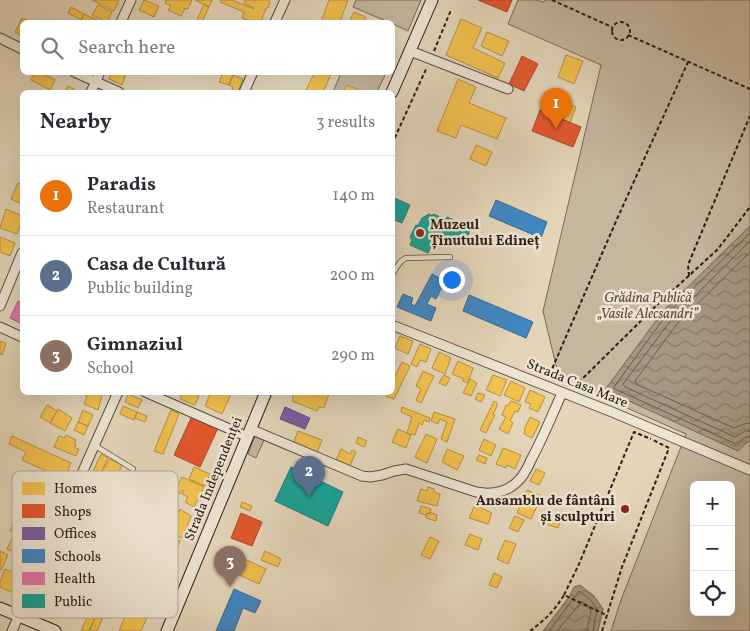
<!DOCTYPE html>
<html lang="en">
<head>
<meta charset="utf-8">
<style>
  :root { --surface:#fff; --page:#f7f7f7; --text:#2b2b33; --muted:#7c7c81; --line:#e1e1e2; --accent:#8f2418 }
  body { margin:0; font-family:Vollkorn,serif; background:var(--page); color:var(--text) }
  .controls { position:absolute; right:15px; bottom:15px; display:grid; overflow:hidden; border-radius:8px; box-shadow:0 5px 20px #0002 }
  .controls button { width:45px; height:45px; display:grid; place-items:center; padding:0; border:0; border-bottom:1px solid var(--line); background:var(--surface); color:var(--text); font:25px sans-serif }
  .you { position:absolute; left:451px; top:279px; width:18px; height:18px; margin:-12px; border:4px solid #fff; border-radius:50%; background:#1a73e8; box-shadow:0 0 0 8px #1a73e833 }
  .badge { display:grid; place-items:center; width:32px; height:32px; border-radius:50%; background:var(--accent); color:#fff; font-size:16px; font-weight:700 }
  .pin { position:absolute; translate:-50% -41px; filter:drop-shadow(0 1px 2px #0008) }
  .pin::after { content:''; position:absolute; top:26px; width:18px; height:15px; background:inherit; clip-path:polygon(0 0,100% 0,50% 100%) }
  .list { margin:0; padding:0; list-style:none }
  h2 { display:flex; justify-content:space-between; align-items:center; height:65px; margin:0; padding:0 20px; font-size:21px }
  h2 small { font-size:16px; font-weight:400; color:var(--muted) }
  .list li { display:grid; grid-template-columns:32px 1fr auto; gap:15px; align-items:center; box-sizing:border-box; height:80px; padding:0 20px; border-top:1px solid var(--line) }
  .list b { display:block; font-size:19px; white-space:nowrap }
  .list p { margin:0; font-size:16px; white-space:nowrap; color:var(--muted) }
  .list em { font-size:16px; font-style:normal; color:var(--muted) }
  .icon { flex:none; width:28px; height:28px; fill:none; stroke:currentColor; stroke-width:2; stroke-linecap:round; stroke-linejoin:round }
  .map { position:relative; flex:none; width:750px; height:631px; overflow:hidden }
  .search { position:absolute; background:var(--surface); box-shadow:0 5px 20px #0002; left:20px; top:20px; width:375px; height:55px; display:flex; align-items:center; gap:12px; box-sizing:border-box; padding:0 18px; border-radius:8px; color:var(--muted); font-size:19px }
  .panel { position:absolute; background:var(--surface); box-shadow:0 5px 20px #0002; left:20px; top:90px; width:375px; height:305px; border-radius:8px }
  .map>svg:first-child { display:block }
  .green { fill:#c5b69e; stroke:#786a5c; fill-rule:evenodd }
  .water { fill:url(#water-waves); stroke:#746759 }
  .homes { fill:#f2c14e; stroke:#b6903e }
  .shops { fill:#e4572e; stroke:#ac4628 }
  .offices { fill:#7b5ea7; stroke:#634b7c }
  .schools { fill:#3f88c5; stroke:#396891 }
  .health { fill:#e377a8; stroke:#ac5d7d }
  .public { fill:#17a398; stroke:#1d7b72 }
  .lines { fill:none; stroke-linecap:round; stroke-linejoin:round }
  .shore { stroke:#685b4e; stroke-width:1 }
  .lane-casing { stroke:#594c41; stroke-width:6 }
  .street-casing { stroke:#594c41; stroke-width:11 }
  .secondary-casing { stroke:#2b1f19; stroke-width:13 }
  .path { stroke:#2b1f19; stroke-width:2; stroke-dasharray:4 2.5; stroke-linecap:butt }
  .lane { stroke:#ede4d2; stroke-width:4.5 }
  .street { stroke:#ede4d2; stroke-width:9 }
  .secondary { stroke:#ede4d2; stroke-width:11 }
  .poi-dot { fill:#8f2418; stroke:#ede4d2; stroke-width:2 }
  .labels { text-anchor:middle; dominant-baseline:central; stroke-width:5; stroke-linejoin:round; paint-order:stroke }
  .poi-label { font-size:14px; font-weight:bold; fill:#2b1f19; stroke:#ede4d2; text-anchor:start }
  .park-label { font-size:14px; font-style:italic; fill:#594c41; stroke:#ede4d2 }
  .street-label { font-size:14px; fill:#2b1f19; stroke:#ede4d2 }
  .key { fill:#ede4d2; stroke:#b3a99a; stroke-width:1 }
  .key-label { font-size:14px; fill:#2b1f19 }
</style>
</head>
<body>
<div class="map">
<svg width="750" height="631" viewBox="0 0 750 631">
  <defs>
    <pattern id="water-waves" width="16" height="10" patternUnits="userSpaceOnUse" patternTransform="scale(1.25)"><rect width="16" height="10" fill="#a59783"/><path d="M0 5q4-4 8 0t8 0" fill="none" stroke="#877b6a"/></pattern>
  </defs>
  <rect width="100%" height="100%" fill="#e4d5b9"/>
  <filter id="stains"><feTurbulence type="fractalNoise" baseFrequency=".004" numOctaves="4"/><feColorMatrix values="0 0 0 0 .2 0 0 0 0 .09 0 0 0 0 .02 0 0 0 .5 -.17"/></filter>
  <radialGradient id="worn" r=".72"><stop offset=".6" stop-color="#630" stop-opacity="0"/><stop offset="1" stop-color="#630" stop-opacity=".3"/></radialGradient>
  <path class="green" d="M356,0H421L408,31L393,24L392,22H388L353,7Z
    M518,0H536L544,2L545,0H750V631H611L621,600L686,434L559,378L543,311L601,65L508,24ZM694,485H731V612H694Z
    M341,73H386L377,92H333Z
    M255,436L264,440L256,458L248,454Z"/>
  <path class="water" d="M750,226V440L738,451L605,390L663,311Z
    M580,585L594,596L603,609L598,631H543L569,597L574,587Z"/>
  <path class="homes" d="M92,0H117L119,1L114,11Z
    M144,0L159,6L154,17L139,10Z
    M166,0H192L188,9L185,8L181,16L168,10L171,6L165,3Z
    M195,0H212L209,7Z
    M221,0H232L254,9V8L244,3L245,0H269L270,2L268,8H266L261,22H253L242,18L244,12L220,2Z
    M329,0H348L340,22H321Z
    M204,4L209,7L202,22H196Z
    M98,5L112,12L107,22L92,15Z
    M71,7L84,14L81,20L68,13Z
    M354,12L366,17L363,22H349Z
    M84,14L102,22H80Z
    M22,18L30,22H22V36L15,32Z
    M461,19L482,28L473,48L505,63L498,78L446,55Z
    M487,32L509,41L502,56L481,46Z
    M566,55L583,61L574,84L558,77Z
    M35,72H40L55,80L50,90L31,80Z
    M111,72L126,73L122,85L109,79Z
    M223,72L233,75L229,85L219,82Z
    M315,72H332L323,92H305Z
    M233,75L243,79L238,92H231L233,87L229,85Z
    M458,79L476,87L469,103L506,118L497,139L461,125L456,138L437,131Z
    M347,85L357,89L355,92H343Z
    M68,86L79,92H65Z
    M549,96L576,107L570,123L543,112Z
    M476,145L492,152L486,166L470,159Z
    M18,183L22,185V204L11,199Z
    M6,209L22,216V221L17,234L0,228Z
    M0,237L15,243L10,256L0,252Z
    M400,336L413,341L408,354L395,348Z
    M0,341L6,343L2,355L0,354Z
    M420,344L431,349L426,362L420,360L417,367L411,364Z
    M439,352L451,358L445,374L432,368Z
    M458,361L473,368L468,383L463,381L464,379L452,374Z
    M402,362L410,366L394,399L386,396L388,392H392V382Z
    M423,371L434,376L421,403L416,400L421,389L416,386Z
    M444,375L450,378L446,386L439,383Z
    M493,375L507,380L500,396L486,390Z
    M470,379L477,383L471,396L463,393Z
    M511,381L525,388L519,402L504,395Z
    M530,390L545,397L538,412L529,408L531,404L525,402Z
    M79,392H103L98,410L84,404L87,396Z
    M182,392H196L195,394L199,396L195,405L180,399Z
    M211,392H232L222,414L205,406Z
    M294,392H325L329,394L324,408L319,407L317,411L292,401Z
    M478,393L485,395L481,402L475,399Z
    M128,394L142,400L138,408L125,402Z
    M494,401L497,403V406L493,414L495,415L486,433L480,430Z
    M511,401L521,405L518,412L515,411L510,421L513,423L508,434L499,429L506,417L502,415L506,405L508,406Z
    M47,405L57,411L50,423L40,417Z
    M123,406L137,412L134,420L120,414Z
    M402,407L430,418L429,422L424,420L422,425L419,423L415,435L407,433L412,417L401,412Z
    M58,409L72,418L65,431L50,423Z
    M83,410L93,415L88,426L78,422Z
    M171,410L179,414L163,454L154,451Z
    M137,412L147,416L145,422L135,418Z
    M434,412L455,419L447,442L441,439L447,422L440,419L438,424L431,421Z
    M530,417L540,422L532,438L524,434L525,431L524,430Z
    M78,422L88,426L84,435L74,430Z
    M398,429L411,435L406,448L392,442Z
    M298,431L322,440L317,453L293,444Z
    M426,434L437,439L427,463L415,457Z
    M66,435L76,440L74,444H76L75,448L79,449L76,456L54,447L59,436L65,438Z
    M12,436L71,463L64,479L22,460L26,452L9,444Z
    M358,437L367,441L364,447L356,443Z
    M484,439L496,445L491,456L479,450Z
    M503,448L521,455L515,469L507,465L506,468L496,464Z
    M341,449L350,454L352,450L356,452L350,466L336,460Z
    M447,449L464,456L457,470L442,462Z
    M101,454L108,458L102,471L119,479L115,488L91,476Z
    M479,455L487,458L485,464L476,460Z
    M110,459L122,465L118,474L112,472L111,475L102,471Z
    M194,467L210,474L205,486L189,479Z
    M536,469L545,473L539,485L530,481Z
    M182,477L204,487L194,507L185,502L188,497L182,494L184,491L182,490L180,494L175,491Z
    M428,487L434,489V492L440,494L437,506L417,501L421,489L427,491Z
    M171,490L178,493L175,500L168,496Z
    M527,490L542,496L531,519L517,513Z
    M242,502L252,506L250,511L240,507Z
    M475,505L492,513L488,524L469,518Z
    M421,506L431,509L430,514L427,513L426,515L419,513Z
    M167,507L179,512L180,509L191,516L182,538L153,525L158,515L171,521L166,518L167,515L164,514Z
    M430,512L437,515L436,521L426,518L427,513L430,514Z
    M545,514L561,519L558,528L543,523Z
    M515,516L524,520L518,532L509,528Z
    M15,519L42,532L36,543L10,531Z
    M470,534L482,539L478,550L465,545Z
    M13,536L36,546L30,560L7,549Z
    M430,537L439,541L430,559L421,555Z
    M167,538L173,541L174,538L180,541L175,553L163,548Z
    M505,540L516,544L508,564L497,559Z
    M225,550L266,569L259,584L218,565Z
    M0,551L8,555L1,570H0Z
    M265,551L281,559L278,567L261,560Z
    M5,569L21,576L14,593L0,587V582Z
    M494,573L502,577L497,588L489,585Z
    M130,604L149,613L141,631H119Z
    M92,606L99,609L89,631H81Z
    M97,614L103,617L97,631H94L90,629Z"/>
  <path class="shops" d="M478,0H512L507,12Z
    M522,56L538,64L524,91L509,84Z
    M540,110L581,127L573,147L532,131Z
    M192,416L218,428L200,467L174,455Z
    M241,513L262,522L252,546L231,538Z"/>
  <path class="offices" d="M285,407L310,418L305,429L280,419Z"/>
  <path class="schools" d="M496,200L547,222L541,238L489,216Z
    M432,274L445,281L436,299L431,296L427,304L436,308L431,321L397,307L403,294L413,298L411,304L415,306Z
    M469,295L533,322L526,338L463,311Z
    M234,589L261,601L255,613L243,608L234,631H216Z"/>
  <path class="health" d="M18,301L22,303V324L10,318Z"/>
  <path class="public" d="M392,197L410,205L402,223L392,219Z
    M429,214L433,216V214L446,219L447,217L471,228L463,247L437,236L432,238L431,241L433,242L428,253L410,245L412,240L410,237L416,225L418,226L422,218Z
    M291,467L343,492L328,526L275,501Z"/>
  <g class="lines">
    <path class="shore" d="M750,233L667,314L614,387L615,389L736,444L746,437H750
      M750,241L672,319L623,384L625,387L735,437L745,431H750
      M750,252L677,324L635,381L636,384L734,428L744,424L750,423
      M549,631L579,591L590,599L597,609L593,631
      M557,631L582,601L586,604L591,611L587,631"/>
    <g class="lane-casing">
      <path id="lane" d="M392,274L401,261L406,258L450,257
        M94,445L133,469"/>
    </g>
    <g class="street-casing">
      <path id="street" d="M121,22L131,0
        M275,22L285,0
        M0,38L22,49
        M410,51L508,89
        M74,72L119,92
        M91,92L100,72
        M244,92L253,72
        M0,306L22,253
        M392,325L612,412L750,470
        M0,327L22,337
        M145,392L248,437
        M250,429L362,476L370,477L382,475L394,471L406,469L476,492C492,495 508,492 519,480C524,475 528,467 531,460C543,438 552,415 562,393
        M12,631L118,392"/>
    </g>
    <g class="secondary-casing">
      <path id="secondary" d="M392,92L432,0
        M0,608L55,631
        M167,631L266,392"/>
    </g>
    <path class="path" d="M552,0L612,27
      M612 31a9 9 0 1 1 18 0a9 9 0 1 1-18 0Z
      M628,35L750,89
      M434,51L451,10
      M392,144L427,67
      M689,276L688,265L750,116
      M554,381L552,369L617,219L688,62
      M574,387L658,304L718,249L750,207
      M564,595L579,564L634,432L651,439
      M530,631C544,621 555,610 564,595L606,615
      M602,631L622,567L669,448L653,440"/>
    <use href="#lane" class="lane"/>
    <use href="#street" class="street"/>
    <use href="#secondary" class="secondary"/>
  </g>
  <g class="poi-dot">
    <circle cx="420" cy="233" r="5"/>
    <circle cx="625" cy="509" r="5"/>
  </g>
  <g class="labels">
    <g class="poi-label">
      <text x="430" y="225">Muzeul<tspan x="430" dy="16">Ținutului Edineț</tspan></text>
      <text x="615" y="501" text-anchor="end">Ansamblu de fântâni<tspan x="615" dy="16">și sculpturi</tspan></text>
    </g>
    <g class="park-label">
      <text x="648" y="298">Grădina Publică<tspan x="648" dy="16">„Vasile Alecsandri”</tspan></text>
    </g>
    <g class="street-label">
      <text transform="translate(577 384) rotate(22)">Strada Casa Mare</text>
      <text transform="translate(214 479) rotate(-68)">Strada Independenței</text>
    </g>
  </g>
  <rect x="12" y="471" width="166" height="147" rx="8" class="key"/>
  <rect x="22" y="482" width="23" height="13" fill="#f2c14e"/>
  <rect x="22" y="504" width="23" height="14" fill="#e4572e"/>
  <rect x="22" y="527" width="23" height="13" fill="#7b5ea7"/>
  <rect x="22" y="549" width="23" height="14" fill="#3f88c5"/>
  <rect x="22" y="572" width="23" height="13" fill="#e377a8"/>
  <rect x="22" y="594" width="23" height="14" fill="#17a398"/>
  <g class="key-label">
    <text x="54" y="493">Homes</text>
    <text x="54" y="516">Shops</text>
    <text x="54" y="538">Offices</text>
    <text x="54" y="561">Schools</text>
    <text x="54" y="583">Health</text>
    <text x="54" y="606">Public</text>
  </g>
  <rect width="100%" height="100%" filter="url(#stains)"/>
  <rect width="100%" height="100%" fill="url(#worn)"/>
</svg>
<div class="controls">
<button>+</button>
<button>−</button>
<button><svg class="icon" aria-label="locate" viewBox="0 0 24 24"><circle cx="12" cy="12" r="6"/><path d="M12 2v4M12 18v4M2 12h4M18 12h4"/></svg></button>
</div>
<div class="you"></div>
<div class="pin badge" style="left:556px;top:129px;background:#e8710a">1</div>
<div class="pin badge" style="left:309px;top:497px;background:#5c6f8a">2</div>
<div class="pin badge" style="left:230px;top:587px;background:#8d6e63">3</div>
<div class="search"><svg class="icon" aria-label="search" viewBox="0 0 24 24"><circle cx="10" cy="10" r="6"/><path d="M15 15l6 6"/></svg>Search here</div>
<section class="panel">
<h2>Nearby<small>3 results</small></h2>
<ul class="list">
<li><span class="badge" style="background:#e8710a">1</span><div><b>Paradis</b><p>Restaurant</p></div><em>140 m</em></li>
<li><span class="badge" style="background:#5c6f8a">2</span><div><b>Casa de Cultură</b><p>Public building</p></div><em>200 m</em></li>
<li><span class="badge" style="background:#8d6e63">3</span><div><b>Gimnaziul</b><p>School</p></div><em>290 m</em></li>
</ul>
</section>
</div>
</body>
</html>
